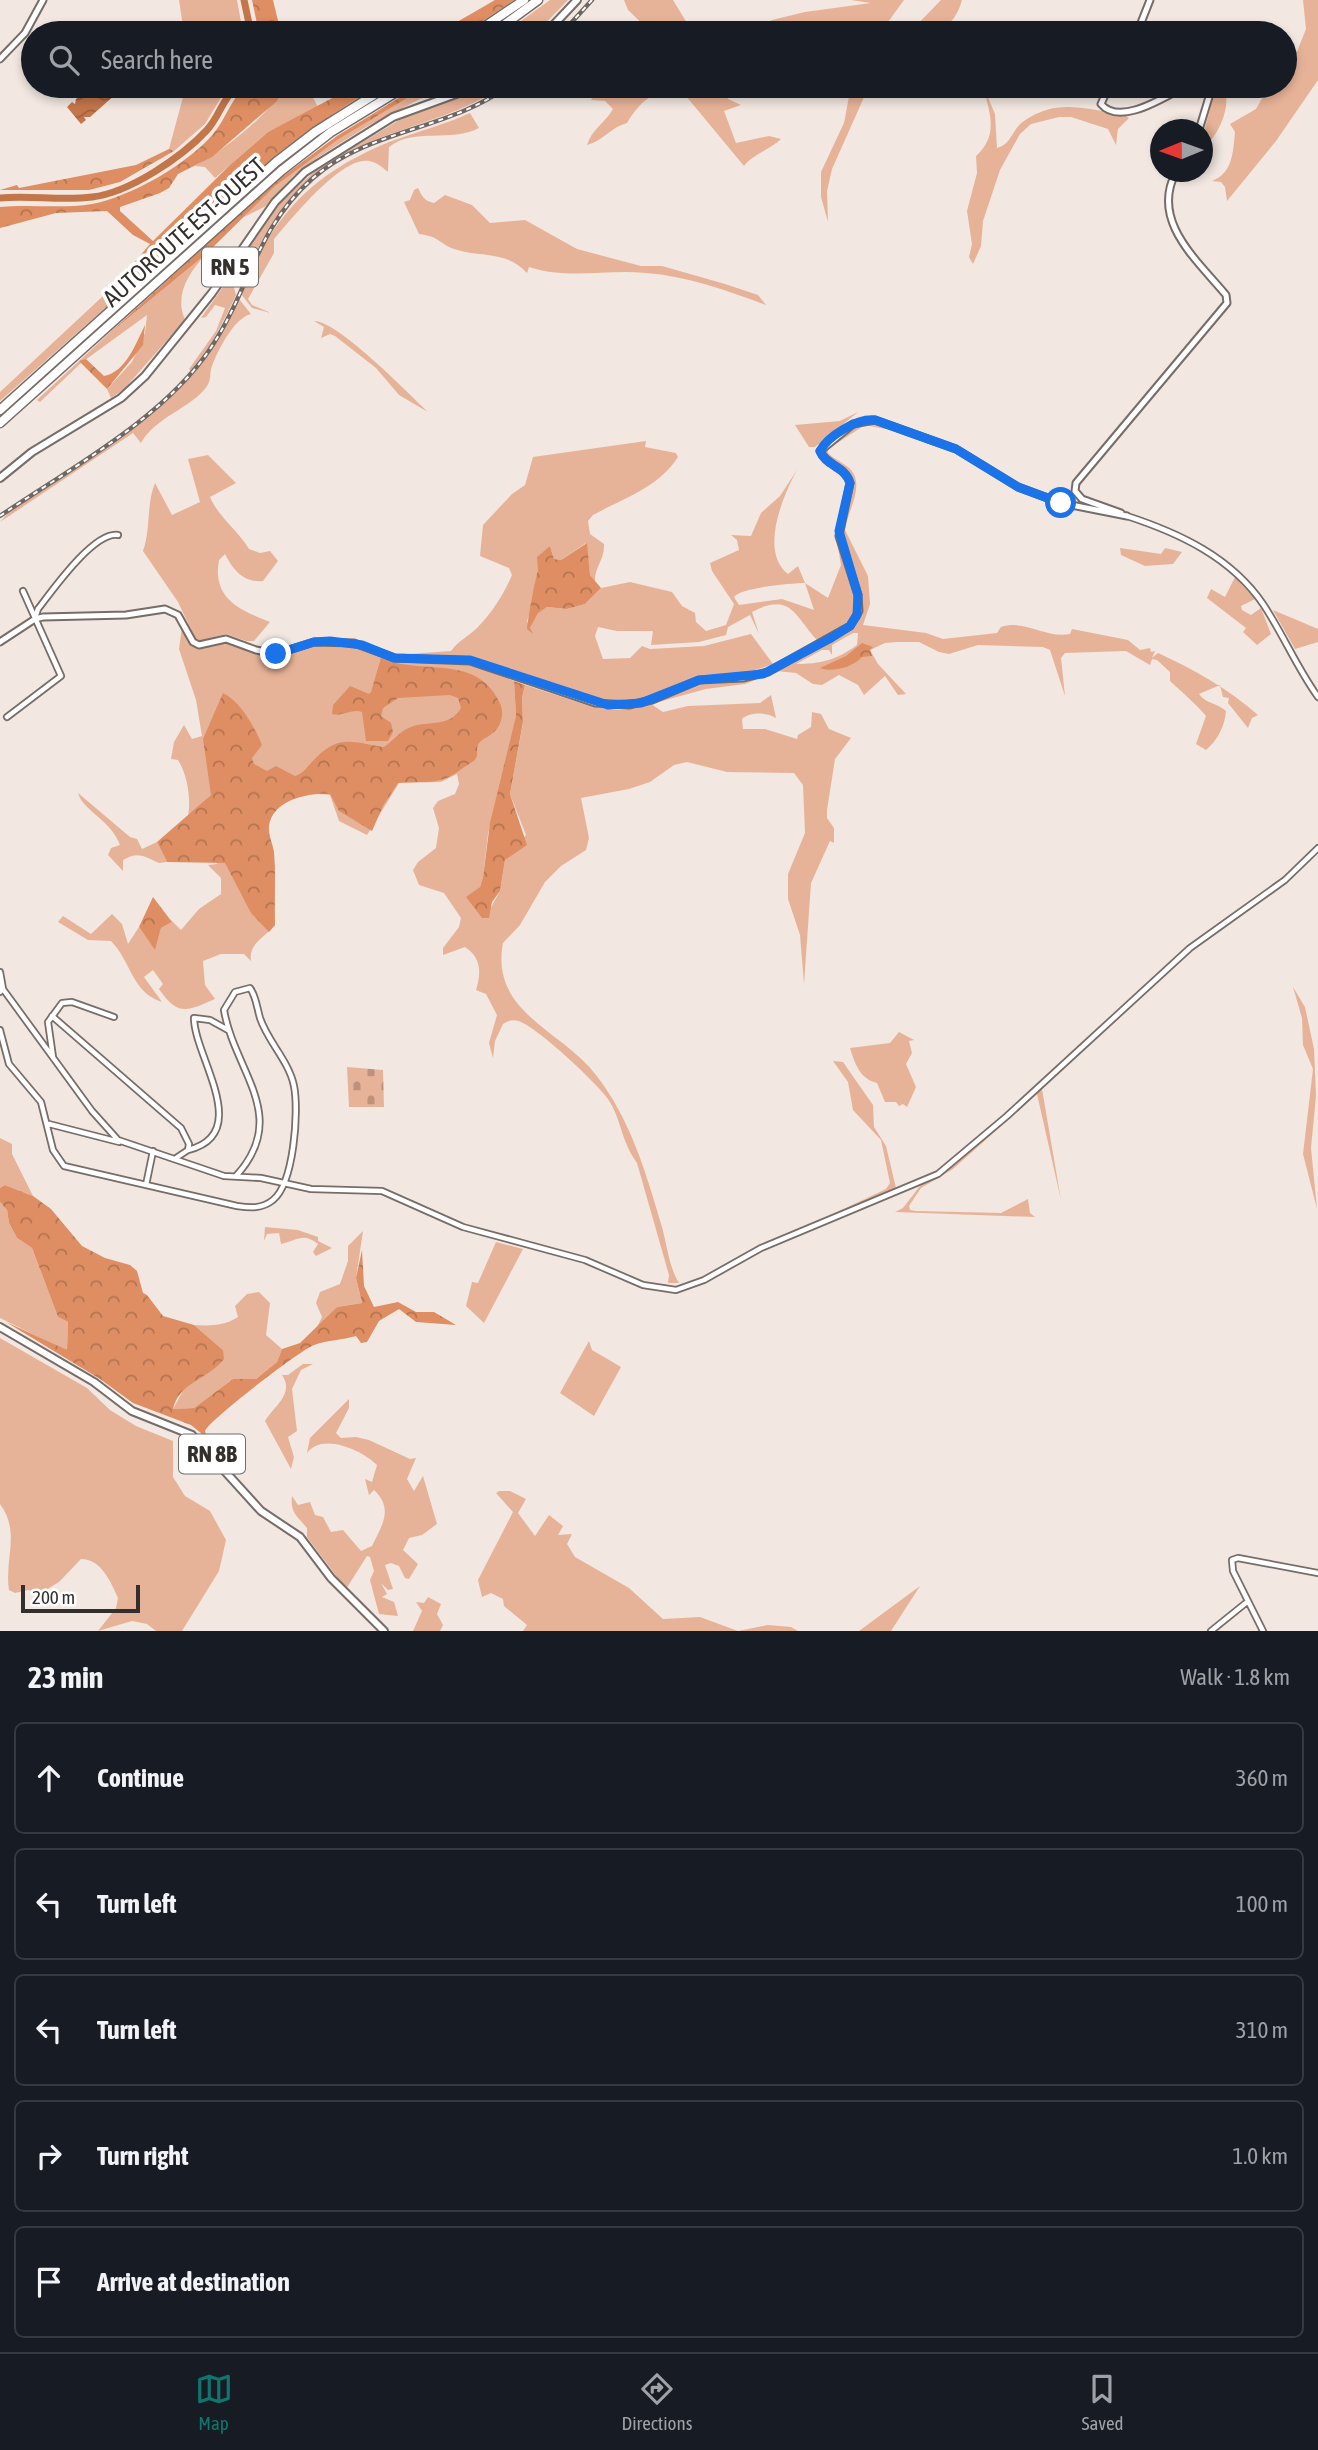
<!DOCTYPE html>
<html lang="en">
<head>
<meta charset="utf-8">
<style>
  :root { --surface:#171b24; --page:#20242c; --text:#f1f3f6; --muted:#9ea1a6; --line:#363941; --accent:#0f766e }
  body { margin:0; font-family:"Asap Condensed",sans-serif; background:var(--page); color:var(--text) }
  .compass { position:absolute; left:1150px; top:119px; width:63px; height:63px; border-radius:50%; background:var(--surface); box-shadow:0 4px 10px #0003; rotate:269deg }
  .scale { position:absolute; left:21px; bottom:18px; width:119px; box-sizing:border-box; padding-left:7px; border:4px solid #332f2d; border-top:0; font-size:19px; line-height:24px; white-space:nowrap; color:#332f2d; -webkit-text-stroke:5px #fff; paint-order:stroke }
  .stop { position:absolute; width:21px; height:21px; margin:-16px; border:5px solid #1a73e8; border-radius:50%; background:#fff }
  .stop.end { background:#1a73e8; border-color:#fff; box-shadow:0 2px 7px #0008 }
  .list { margin:0; padding:0; list-style:none }
  h2 { display:flex; justify-content:space-between; align-items:center; height:91px; margin:0; padding:0 28px; font-size:30px }
  h2 small { font-size:23px; font-weight:400; color:var(--muted) }
  .list li { display:grid; grid-template-columns:46px 1fr auto; gap:21px; align-items:center; box-sizing:border-box; height:112px; margin:0 14px 14px; padding:0 14px; border:2px solid var(--line); border-radius:10px }
  .list b { display:block; font-size:26px; white-space:nowrap }
  .list em { font-size:23px; font-style:normal; color:var(--muted) }
  .icon { flex:none; width:38px; height:38px; fill:none; stroke:currentColor; stroke-width:2; stroke-linecap:round; stroke-linejoin:round }
  .map { position:relative; flex:none; width:1318px; height:1631px; overflow:hidden }
  .search { position:absolute; background:var(--surface); box-shadow:0 4px 10px #0003; left:21px; right:21px; top:21px; height:77px; display:flex; align-items:center; gap:18px; box-sizing:border-box; padding:0 24px; border-radius:38px; color:var(--muted); font-size:26px }
  .sheet { height:721px; background:var(--surface) }
  nav { display:flex; justify-content:space-around; align-items:center; box-sizing:border-box; height:98px; border-top:2px solid var(--line); background:var(--surface); font-size:19px; color:var(--muted) }
  nav a { display:grid; justify-items:center; gap:4px }
  nav .on { color:var(--accent) }
  .map>svg:first-child { display:block }
  .green { fill:#e7b398; fill-rule:evenodd }
  .forest { fill:url(#forest-crowns) }
  .cemetery { fill:url(#cemetery-stones) }
  .water { fill:url(#water-waves) }
  .lines { fill:none; stroke-linecap:round; stroke-linejoin:round }
  .river { stroke:#c4764b; stroke-width:7 }
  .street-casing { stroke:#766c68; stroke-width:8 }
  .secondary-casing { stroke:#766c68; stroke-width:9 }
  .primary-casing { stroke:#766c68; stroke-width:10 }
  .highway-casing { stroke:#766c68; stroke-width:11 }
  .street { stroke:#fff; stroke-width:4.5 }
  .secondary { stroke:#fff; stroke-width:5 }
  .primary { stroke:#fff; stroke-width:6 }
  .highway { stroke:#fff; stroke-width:8 }
  .rail-casing { stroke:#6e6865; stroke-width:4.5 }
  .rail { stroke:#fff; stroke-width:2; stroke-dasharray:5; stroke-linecap:butt }
  .route { stroke:#1a73e8; stroke-width:9 }
  .labels { text-anchor:middle; dominant-baseline:central; stroke-width:7; stroke-linejoin:round; paint-order:stroke }
  .shield { fill:#fff; stroke:#706d6c; stroke-width:2 }
  .shield-label { font-size:23px; font-weight:bold; fill:#332f2d }
  .street-label { font-size:24px; fill:#332f2d; stroke:#fff }
</style>
</head>
<body>
<div class="map">
<svg width="1318" height="1631" viewBox="0 0 1318 1631">
  <defs>
    <pattern id="forest-crowns" width="20" height="18" patternUnits="userSpaceOnUse" patternTransform="scale(1.75)"><rect width="20" height="18" fill="#de8e62"/><path d="M2 6a3 3 0 1 1 6 0M12 15a3 3 0 1 1 6 0" fill="none" stroke="#b57451"/></pattern>
    <pattern id="cemetery-stones" width="16" height="16" patternUnits="userSpaceOnUse" patternTransform="scale(1.75)"><rect width="16" height="16" fill="#e7b398"/><path d="M2 7V4a2 2 0 0 1 4 0v3zM10 15v-3a2 2 0 0 1 4 0v3z" fill="#bc927c"/></pattern>
    <pattern id="water-waves" width="16" height="10" patternUnits="userSpaceOnUse" patternTransform="scale(1.75)"><rect width="16" height="10" fill="#c4764b"/><path d="M0 5q4-4 8 0t8 0" fill="none" stroke="#a0613f"/></pattern>
  </defs>
  <rect width="100%" height="100%" fill="#f2e7e1"/>
  <path class="green" d="M179,0H237L243,33H184Z
    M550,0H568L536,33H512L514,26Z
    M624,0H673L693,33H652L628,10Z
    M851,0H904L880,33H744L772,20L805,12L871,3Z
    M941,0H962C954,29 937,33 909,33Z
    M1303,0H1318V80L1276,141L1227,201L1225,187L1221,182L1212,181C1233,173 1233,152 1235,132L1230,124L1256,109L1269,86H1285V73L1296,62V54L1306,29Z
    M186,86H228L205,124L174,151L169,149Z
    M284,86H307L318,107L268,132L215,178L205,167L195,166C224,150 270,115 284,86Z
    M427,86H463L420,99L366,127L320,156L293,176L266,206L244,217C293,160 363,123 427,86Z
    M491,86H503C465,112 422,122 380,138C307,165 267,221 238,290L244,266L242,258L279,204L316,170L401,119Z
    M599,86H723L728,99L741,105L724,111L736,143L769,136L781,139C769,150 751,156 744,166L681,90C653,90 641,100 627,123C611,127 603,141 587,145C592,129 605,123 613,109L605,101L591,100Z
    M851,86H869L832,169L827,191L828,222L821,197V172L844,123Z
    M983,86L995,114L997,148C1012,144 1012,129 1024,121C1057,98 1083,109 1123,114L1129,118L1118,129L1116,145L1108,129L1071,117H1059L1031,124L1020,134L1000,170L983,221L981,246L973,264L969,257L972,244L967,211L977,173L976,156C999,135 990,114 983,86Z
    M1212,86H1224C1232,106 1219,135 1203,149C1202,127 1214,108 1212,86Z
    M470,113L479,128C451,143 414,127 389,147L388,172C382,167 376,162 369,161C341,156 291,220 274,239V253L248,299L252,305L271,313L252,308L241,294C272,216 311,174 389,142C416,132 444,125 470,113Z
    M418,188C422,196 424,201 434,203L445,195L472,205L490,223L525,220L577,249L641,266H662L725,284L758,295L766,305C728,291 687,276 646,273C606,269 569,280 529,267L527,273C506,250 481,258 454,249C438,243 441,237 419,234L404,202L410,200L414,190Z
    M205,255C189,273 174,295 185,320L124,389L111,398L107,389L132,362L145,333L147,315L81,363L40,402L37,400L105,337Z
    M240,263L233,284L236,295L227,314L211,344L191,371L189,369L216,331L225,308L215,305L206,317L201,318Z
    M117,283L104,309L0,401V392Z
    M239,299L251,314C234,318 218,350 212,366C209,374 212,378 207,386C192,408 155,417 141,443L133,433L0,522L9,512C99,452 196,404 239,299Z
    M314,321C338,321 408,393 428,412L399,395L376,368L335,336L330,334L321,338L324,327Z
    M858,412L815,447H809L795,425L840,421Z
    M875,423L901,432L865,425L828,449V453C835,460 845,463 851,470C865,486 847,512 845,530L868,576L870,604L863,625L926,633L943,639L997,633L1001,627C1026,619 1046,639 1070,634L1072,629L1128,640L1140,650L1150,648L1151,652L1155,651L1152,658L1158,653C1195,670 1227,688 1258,715L1252,718L1248,728L1228,703L1229,698L1223,697L1220,685L1199,694C1206,704 1218,703 1226,711C1225,726 1217,741 1206,750L1196,744L1206,716C1195,703 1183,693 1170,681V672L1157,660L1152,659L1150,665L1126,651L1065,653L1061,658L1065,696L1050,650L1043,647L978,645L949,654L939,652L919,642H897L885,643L870,650L878,664L906,694L898,695L885,676L864,695L858,685L839,675L822,685L813,684L796,673L776,671L844,634L855,625L861,611V595L842,532L853,489L851,476L823,451C839,439 853,421 875,423ZM853,633H858L857,645C837,660 820,664 796,664L822,650H829L832,655V645Z
    M646,441L645,447L676,453L678,457C658,488 624,498 593,515L588,521L590,534L604,544C605,559 594,568 595,582L590,575L586,543L561,560L554,559L550,546C532,575 538,592 527,621L530,628L538,612L547,607L567,609L585,604L601,588L630,582L672,592L682,606L695,613L696,622L706,631L726,625L734,604L712,571L710,563L739,550L737,540L731,535L751,536L761,513L780,496L797,470C783,496 759,551 788,574L798,566L805,583L828,598L841,565L836,536L857,601L854,617L819,642C796,620 793,590 752,612L759,634L750,615L728,627L726,635L699,642L651,645L653,631H617L598,627L595,636L603,659L630,658L642,646L650,649L704,646L751,634L773,664L744,674L699,675L644,698L608,701L470,657L395,655L451,651C459,640 468,637 477,628C492,613 504,594 512,575L509,568L480,556L483,525L512,494L525,485L533,457ZM805,583L814,610L782,599L739,605L734,597C740,588 791,583 805,583Z
    M208,455L236,483L210,497C219,518 238,530 249,549L260,553L270,551L278,561L263,581C244,583 233,570 225,554L219,560C212,598 239,610 270,622L254,641H246L226,634L200,641L195,638L178,602L143,551C151,529 146,505 155,483L172,515L200,502L188,459Z
    M1120,548L1161,554L1165,548L1182,552L1173,564L1145,566L1121,555Z
    M1235,577L1255,599L1241,606L1242,610L1251,615L1261,608L1271,634L1257,645L1243,632L1246,628L1207,598L1211,589L1225,597Z
    M1273,610L1318,629V642L1295,649Z
    M182,627L188,642L199,648L225,642L258,655L280,658L313,646L339,645L366,650L400,662L470,664L514,681L516,716L513,732L488,834L483,877L480,887L470,900L476,910L488,913L500,891L505,860L526,835L510,794L523,723L522,698L525,685L590,706L615,710L639,708L700,684L765,676L745,684L706,689L651,704L663,712L688,706L760,703L771,695L776,718C767,712 750,712 742,719L743,729H765L797,739L798,735L811,727L812,712L821,714L829,729L851,738L835,759L827,810V818L834,828V843L830,841L811,883L804,984L800,935L788,899V874L805,833L803,785L794,773L727,772L687,762L674,765L650,782L629,789L581,798L589,838L586,850L561,866L545,882L520,925L503,943C490,1013 562,1030 596,1075C631,1120 646,1173 662,1227C667,1245 669,1267 679,1283H668L669,1275L637,1163C620,1139 622,1120 608,1099C597,1083 535,1025 518,1021C512,1019 508,1021 503,1024L495,1041L493,1058L489,1043L497,1015L486,994L476,990C481,974 482,958 465,947L443,955V948L459,927L461,918L444,893L419,885L413,870L418,862L436,848L439,828L433,808L438,801L455,794L459,784L457,774L441,782L399,783L367,835L339,821L330,795C310,792 277,799 270,821C266,832 273,843 274,853C276,877 274,901 275,925C266,937 248,943 251,961L244,954H221L203,961L205,985L215,999C187,1011 178,1017 159,989L163,984L153,970L144,977L162,1002C132,993 131,961 111,941L88,940L58,922L63,916L91,934L112,914L122,924L128,944L139,927L155,949L161,928L172,922L170,919L181,930L199,909L221,894V878L208,865L217,864L210,796L188,817C191,800 188,776 178,760L171,759L174,742L184,725L192,739L202,736L196,700L179,649Z
    M78,793L130,837L137,839L142,849L157,842L167,862L159,863C144,856 137,851 123,860V871L108,855L111,848L120,845C111,820 82,810 78,793Z
    M1177,965L1042,1089L1061,1200L1037,1094L953,1169L921,1188L909,1206L910,1210L916,1211L1001,1213L1028,1199L1030,1213L1035,1217L895,1212L903,1208L920,1186L946,1171L1008,1118Z
    M1293,987L1305,1007L1314,1049L1316,1096L1311,1148L1317,1209L1303,1154L1313,1069L1303,1045L1302,1018Z
    M899,1032L914,1040L909,1041L912,1053L906,1064L916,1087L907,1107L903,1104L899,1106L896,1102H885L877,1083C860,1079 855,1064 850,1048L890,1043Z
    M833,1061L843,1062L873,1105L874,1127L886,1146L896,1188L829,1216L886,1189L890,1183L881,1140L853,1110L848,1082Z
    M0,1138L12,1144V1154L33,1196L5,1185L0,1188Z
    M0,1202L7,1210L9,1223L17,1238L32,1248L58,1317L68,1322L67,1351L0,1318Z
    M265,1227L298,1230L318,1237V1241L332,1248L316,1256L313,1252L318,1244C303,1232 298,1240 281,1244L279,1233L267,1234L264,1241Z
    M363,1231L356,1278L362,1303L337,1307L316,1329L322,1317L316,1303L320,1292L340,1284L348,1261V1246Z
    M496,1242L523,1249L484,1323L466,1306L472,1282L478,1283Z
    M259,1292L270,1303L266,1335L282,1349L277,1362L256,1379H233L194,1408L173,1409L185,1387L197,1380L223,1350L194,1325C210,1326 224,1326 238,1317L235,1306L247,1294Z
    M0,1338L87,1388L110,1410L136,1426L173,1441V1477L185,1496L210,1511L226,1540L219,1571L182,1631H156L147,1624L132,1621L98,1631L116,1608L118,1598C111,1582 101,1559 81,1559L59,1582L41,1593L28,1590L15,1593L9,1590C4,1560 21,1532 0,1504Z
    M589,1341L592,1350L621,1367L594,1416L560,1393Z
    M303,1364H313L301,1370L292,1389L297,1431L288,1437L294,1457L291,1469L265,1421C273,1407 295,1394 282,1375H288Z
    M349,1399V1408L336,1433L341,1438L356,1437L369,1440L410,1459L416,1458L407,1479L414,1491L423,1476L437,1524L422,1535L409,1538L403,1550L418,1564L409,1579L405,1578L399,1566L391,1563L385,1565L393,1589L388,1590L381,1583L387,1594L382,1597L394,1602L398,1616L379,1614L370,1580L374,1571L370,1557L367,1556L346,1589L307,1537V1528C297,1516 290,1513 292,1496L298,1505L310,1502L315,1515L323,1517L331,1532L343,1530L361,1551L372,1546C382,1525 394,1509 374,1490L369,1495L365,1479L372,1482L377,1465C362,1450 322,1432 307,1453L310,1438Z
    M499,1491H510L526,1499L518,1513L535,1536L549,1515L563,1526L558,1535L572,1534L567,1544L575,1557L629,1588L663,1619L700,1617L738,1631L768,1625L791,1627L798,1631H523L527,1625L504,1606L503,1599L491,1593L482,1597L478,1580L513,1512L496,1493Z
    M920,1586L891,1631H859Z
    M428,1597L441,1604L437,1614L443,1625L440,1631H413L422,1611L416,1602L424,1603Z"/>
  <path class="forest" d="M252,0H273L281,33H259Z
    M495,0H514L465,33H438Z
    M246,86H284L277,101L212,157L178,174L169,188L160,193L120,207V211L153,241L230,165L268,132L355,86H378C276,145 189,229 104,309L117,283L150,244L133,235L107,211L56,213L0,228V207C30,204 62,209 92,204C130,197 188,164 213,134C226,119 230,100 246,86Z
    M418,86H427L337,140L275,186L205,255L105,337L278,180L337,136Z
    M169,149L174,151L120,182L89,190H0L17,185L19,188L136,165Z
    M145,325L143,345L107,389L79,361L86,359L104,376C126,372 136,343 145,325Z
    M587,543L590,575L601,588L585,604L567,609L547,607L538,613L530,628L533,634L527,629C527,623 536,574 538,571L537,557L550,546L554,559L561,560Z
    M862,643L873,647L870,650L872,656L862,657C853,667 832,673 820,668L846,656Z
    M381,658C421,676 475,653 499,701C504,710 503,722 496,730C491,736 483,738 479,743C475,749 479,753 476,758C474,762 467,765 463,768C438,787 428,780 398,783L383,806L372,831L339,811L330,794C310,792 277,799 270,821C266,832 273,843 274,853C276,877 274,901 275,925L269,932L251,913L225,863L167,862L157,842L211,795L203,739L223,693C241,702 254,726 262,745L252,758L254,764L267,771L276,766L295,776C304,773 305,769 312,762C338,733 351,742 384,747C393,741 401,730 411,727C430,720 449,728 461,708L458,698L450,695L398,698L383,708L381,716L391,723L393,732L388,741H366L362,712C353,708 342,717 332,714L333,705L350,686L369,694L371,692Z
    M514,681L525,685L522,698L523,722L510,794L527,845L505,860L500,891L492,902L489,918H482L466,897L480,887L483,877L490,823L516,716Z
    M153,897L172,922L161,928L155,950L139,927Z
    M5,1185L33,1196L51,1209L82,1246L105,1258L130,1265L137,1271L143,1293L147,1295L163,1316L194,1325L223,1350L224,1359C209,1379 179,1382 173,1409L194,1408L233,1379H256L277,1362L282,1349L300,1343L337,1307L362,1303L356,1278L362,1250L364,1286L374,1307L398,1302L416,1312H434L456,1325L416,1322L399,1309L379,1321L367,1342L361,1343L356,1336C342,1340 328,1340 314,1345C299,1351 208,1421 205,1431L207,1438L191,1425L133,1403L100,1379L6,1322L67,1350L68,1322L58,1317L32,1248L17,1238L9,1223L7,1210L0,1202V1188Z"/>
  <path class="cemetery" d="M347,1067L383,1070L384,1107H349Z"/>
  <path class="water" d="M93,86H109L108,88L116,90V94L90,117H84L86,120L81,124L67,107L72,102L75,104L76,99Z"/>
  <g class="lines">
    <path class="river" d="M244,0L251,33
      M0,198C30,195 61,201 92,197C129,193 182,157 207,130C219,117 223,98 237,86"/>
    <g class="street-casing">
      <path id="street" d="M1127,516C1179,533 1231,557 1263,604C1283,634 1297,668 1318,697
        M35,618L38,609C52,591 94,531 118,535
        M7,717L61,676L23,591
        M0,972L3,989L0,992
        M0,985L92,1111L118,1140L224,1176L261,1178L311,1189L382,1191L463,1227L585,1260L643,1285L676,1290L704,1280L761,1248L938,1174L1007,1116L1190,948L1285,880L1318,848
        M52,1016L181,1128L189,1144L188,1150L176,1158
        M0,1030L9,1064L41,1102L53,1150L64,1166L237,1206C250,1208 262,1209 273,1200C294,1183 299,1111 294,1086C289,1061 268,1042 260,1018C257,1008 256,996 250,988L235,992L224,1010C234,1071 291,1116 236,1176
        M53,1057L48,1022L62,1003L72,1002L114,1017
        M49,1124L119,1142
        M188,1150C254,1134 194,1056 194,1018L210,1020L228,1030
        M146,1185L153,1151
        M1211,1631L1247,1602
        M1263,1631L1233,1571L1232,1560L1238,1558L1318,1573"/>
    </g>
    <g class="secondary-casing">
      <path id="secondary" d="M1137,33L1150,0
        M0,59L25,33L43,0
        M1109,86L1101,104C1120,127 1166,96 1186,86
        M1199,130L1209,97L1207,86
        M1121,513L1082,499L1075,491L1076,483L1227,303L1226,295C1197,260 1150,221 1176,172
        M0,642L35,619L43,617L126,615L165,609L178,615L193,642L199,645L226,639L256,650L276,654L314,642L354,643L395,658L470,661L595,703L629,705L652,700L699,680L743,678L768,672L850,626L859,611L858,595L839,536L850,483C845,466 826,466 820,451L853,424L875,420L956,449L1018,487L1061,503L1127,516"/>
    </g>
    <g class="primary-casing">
      <path id="primary" d="M546,33L577,0
        M0,478L32,452L121,398L145,376L212,293L275,202L305,172L393,117L478,86
        M0,1327L94,1382L132,1411L192,1435L261,1511L300,1537L331,1578L384,1631"/>
    </g>
    <g class="highway-casing">
      <path id="highway" d="M475,33L524,0
        M493,33L538,0
        M0,410L276,162L315,132L388,86
        M0,423L281,171L331,132L406,86"/>
    </g>
    <use href="#street" class="street"/>
    <use href="#secondary" class="secondary"/>
    <use href="#primary" class="primary"/>
    <use href="#highway" class="highway"/>
    <g class="rail-casing">
      <path id="rail" d="M562,33L592,0
        M0,516C69,469 163,419 210,349C250,290 255,229 313,178C369,129 450,130 508,86"/>
    </g>
    <use href="#rail" class="rail"/>
  </g>
  <g class="lines">
    <path class="route" d="M276,654L314,642L330,641L362,645L394,658L470,660L608,705L641,703L699,680L763,674L831,638L850,626L857,615L858,595L839,531L850,483C845,466 826,466 820,451C828,436 857,418 875,420L956,449L1018,487L1061,503"/>
  </g>
  <g class="labels">
    <g class="shield">
      <rect x="202" y="247.5" width="56" height="39" rx="5"/>
      <rect x="179" y="1434.5" width="66" height="39" rx="5"/>
    </g>
    <g class="shield-label">
      <text x="230" y="267">RN 5</text>
      <text x="212" y="1454">RN 8B</text>
    </g>
    <g class="street-label">
      <text transform="translate(184 232) rotate(-42)">AUTOROUTE EST-OUEST</text>
    </g>
  </g>
</svg>
<svg class="compass" viewBox="-18 -18 36 36"><path d="M0-13l5 13h-10z" fill="#e53935"/><path d="M0 13l5-13h-10z" fill="#9ea1a6"/></svg>
<div class="scale">200 m</div>
<div class="stop" style="left:1061px;top:503px"></div>
<div class="stop end" style="left:276px;top:654px"></div>
<div class="search"><svg class="icon" aria-label="search" viewBox="0 0 24 24"><circle cx="10" cy="10" r="6"/><path d="M15 15l6 6"/></svg>Search here</div>
</div>
<section class="sheet">
<h2>23 min<small>Walk · 1.8 km</small></h2>
<ul class="list">
<li><svg class="icon" aria-label="ahead" viewBox="0 0 24 24"><path d="M12 20V5M6 11l6-6 6 6"/></svg><div><b>Continue</b></div><em>360 m</em></li>
<li><svg class="icon" aria-label="left" viewBox="0 0 24 24"><path d="M17 20v-9H6M10 6l-5 5 5 5"/></svg><div><b>Turn left</b></div><em>100 m</em></li>
<li><svg class="icon" aria-label="left" viewBox="0 0 24 24"><path d="M17 20v-9H6M10 6l-5 5 5 5"/></svg><div><b>Turn left</b></div><em>310 m</em></li>
<li><svg class="icon" aria-label="right" viewBox="0 0 24 24"><path d="M7 20v-9h11M14 6l5 5-5 5"/></svg><div><b>Turn right</b></div><em>1.0 km</em></li>
<li><svg class="icon" aria-label="arrive" viewBox="0 0 24 24"><path d="M6 21V4h12l-3 4 3 4H6"/></svg><div><b>Arrive at destination</b></div></li>
</ul>
</section>
<nav>
<a class="on"><svg class="icon" aria-label="map" viewBox="0 0 24 24"><path d="M3 6l6-2 6 2 6-2v14l-6 2-6-2-6 2zM9 4v14M15 6v14"/></svg>Map</a>
<a><svg class="icon" aria-label="directions" viewBox="0 0 24 24"><path d="M12 3l9 9-9 9-9-9zM9 14v-3h6M13 9l2 2-2 2"/></svg>Directions</a>
<a><svg class="icon" aria-label="saved" viewBox="0 0 24 24"><path d="M7 4h10v16l-5-4-5 4z"/></svg>Saved</a>
</nav>
</body>
</html>
